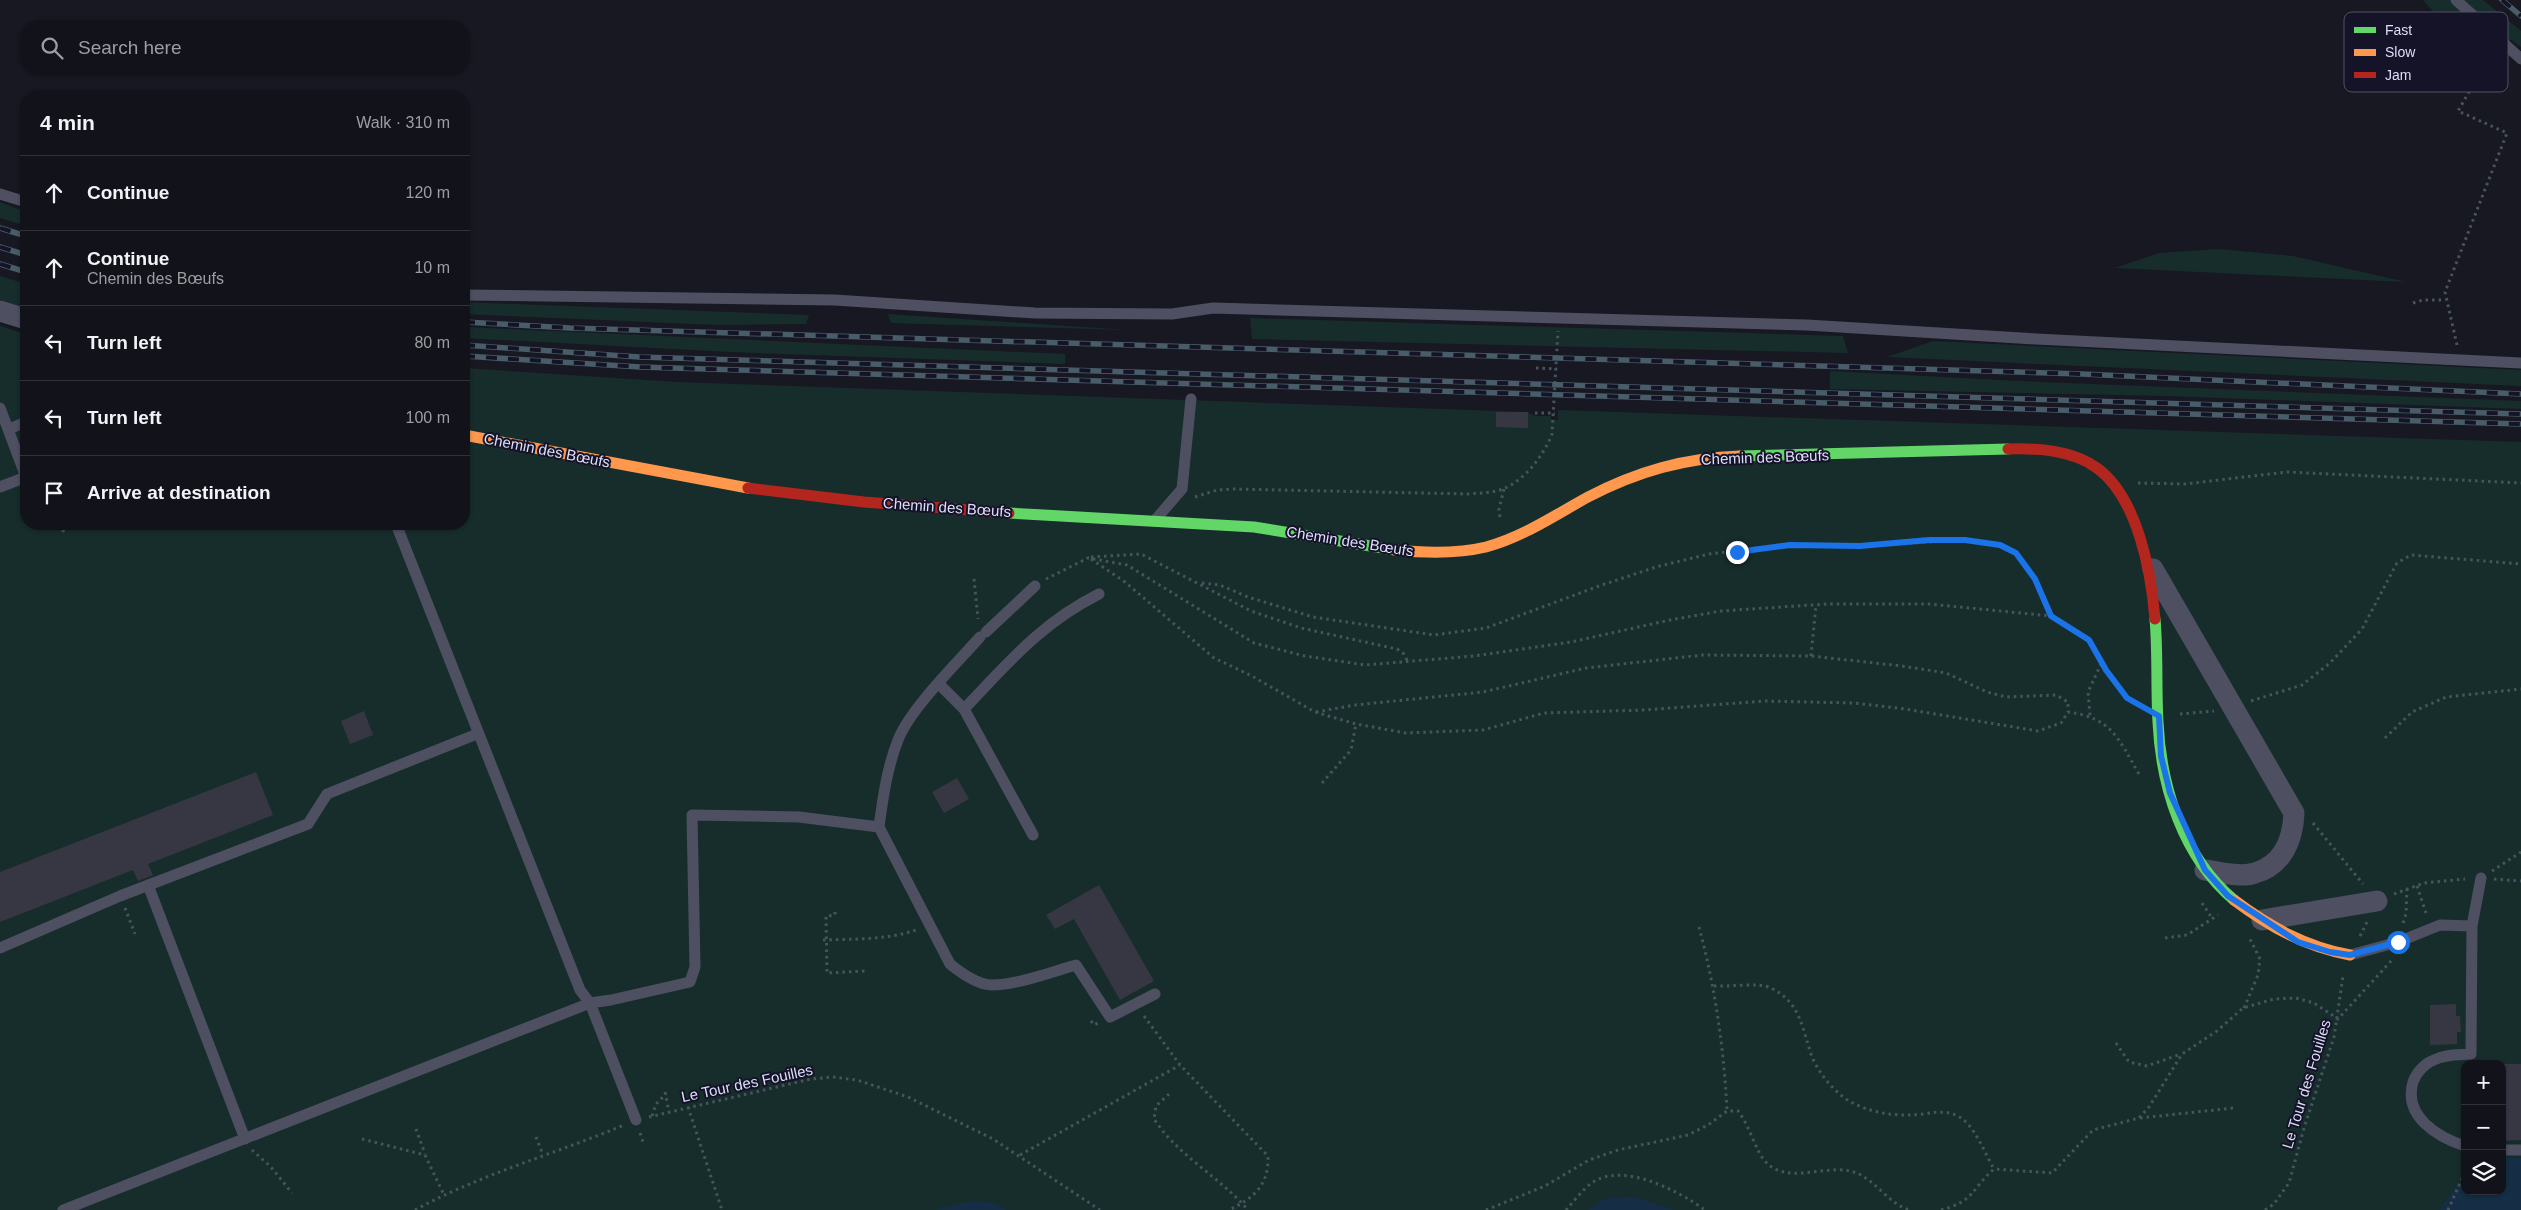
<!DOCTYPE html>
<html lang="en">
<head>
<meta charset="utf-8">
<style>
  :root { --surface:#12121a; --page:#1f2027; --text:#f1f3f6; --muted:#9c9ea2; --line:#313239 }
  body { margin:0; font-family:Helvetica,sans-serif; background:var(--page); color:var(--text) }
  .controls { position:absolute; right:15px; bottom:15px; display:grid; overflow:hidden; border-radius:10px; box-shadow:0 1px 4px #0004 }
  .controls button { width:45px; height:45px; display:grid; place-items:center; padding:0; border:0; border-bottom:1px solid var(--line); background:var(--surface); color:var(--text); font:25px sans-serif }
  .stop { position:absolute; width:15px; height:15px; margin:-11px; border:4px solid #1a73e8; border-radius:50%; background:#fff }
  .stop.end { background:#1a73e8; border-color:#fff; box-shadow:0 1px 5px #0008 }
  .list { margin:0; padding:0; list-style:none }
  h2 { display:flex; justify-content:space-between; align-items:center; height:65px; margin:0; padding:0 20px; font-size:21px }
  h2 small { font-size:16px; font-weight:400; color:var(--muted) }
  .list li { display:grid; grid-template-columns:32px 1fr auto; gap:15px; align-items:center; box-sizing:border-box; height:75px; padding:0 20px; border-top:1px solid var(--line) }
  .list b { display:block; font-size:19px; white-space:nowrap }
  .list p { margin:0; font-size:16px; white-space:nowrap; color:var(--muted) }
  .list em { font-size:16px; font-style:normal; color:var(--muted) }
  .icon { flex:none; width:28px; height:28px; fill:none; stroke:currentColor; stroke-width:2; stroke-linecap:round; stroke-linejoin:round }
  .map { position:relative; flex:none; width:2521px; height:1210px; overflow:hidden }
  .search { position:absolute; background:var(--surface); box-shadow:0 1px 4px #0004; left:20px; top:20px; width:450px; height:55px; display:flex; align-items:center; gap:12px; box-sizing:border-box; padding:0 18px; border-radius:20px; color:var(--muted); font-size:19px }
  .panel { position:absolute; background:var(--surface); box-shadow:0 1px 4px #0004; left:20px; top:90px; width:450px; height:440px; border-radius:20px }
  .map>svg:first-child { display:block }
  .green { fill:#172d2b; fill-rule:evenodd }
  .water { fill:#152e45 }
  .building { fill:#363743 }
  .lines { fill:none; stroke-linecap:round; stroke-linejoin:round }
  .path { stroke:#47545d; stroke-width:3; stroke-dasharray:2.5 4; stroke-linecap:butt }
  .lane { stroke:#4e5062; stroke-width:11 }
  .street { stroke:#4e5062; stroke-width:21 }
  .fast { stroke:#63d668; stroke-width:11 }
  .slow { stroke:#ff974d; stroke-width:11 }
  .jam { stroke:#b3261e; stroke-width:11 }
  .rail-casing { stroke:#485d67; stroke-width:5.5 }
  .rail { stroke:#141327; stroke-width:4; stroke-dasharray:11; stroke-linecap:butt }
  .route { stroke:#1a73e8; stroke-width:6 }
  .labels { text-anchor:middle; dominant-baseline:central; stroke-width:4; stroke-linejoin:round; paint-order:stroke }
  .street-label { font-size:15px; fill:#dddefb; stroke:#141327 }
  .key { fill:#141327; stroke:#505067; stroke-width:1 }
  .key-label { font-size:14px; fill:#dddefb }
</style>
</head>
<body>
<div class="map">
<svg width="2521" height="1210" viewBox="0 0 2521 1210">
  <rect width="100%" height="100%" fill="#181822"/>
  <path class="green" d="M2423,0H2483L2521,31V47L2511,40L2483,60L2447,27Z
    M0,202L26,212V226L0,218Z
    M2219,249L2293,256L2406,282L2115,268L2159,253Z
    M0,276L26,284V308L0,300Z
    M464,302L486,303L809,315L806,324L717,325L464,314Z
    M888,314L1128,330L891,323Z
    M1250,318L1843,336L1848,353L1252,339Z
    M0,326L26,334V524H464V368L677,382L1528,412L1535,416H1551V419L1558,420V410L2521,442V1210H0ZM2465,1064H2502V1191H2465Z
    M464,327L1065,354V364L730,352L464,338Z
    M1933,341L2521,370V386L1887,357Z
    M1830,371L2041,382L2521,401V409L2169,396L1830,389Z"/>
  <path class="water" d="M2502,1158H2521V1210H2439L2465,1175V1191H2502Z
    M1635,1197L1674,1210H1588L1606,1198Z
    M971,1201C983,1202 996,1201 1006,1210H935Z"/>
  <path class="building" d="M1496,412H1528V428L1496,427Z
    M364,711L373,735L350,744L341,721Z
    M256,772L273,815L148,864L153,875L138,881L133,870L0,922V872Z
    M957,778L969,799L944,813L932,792Z
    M1099,885L1154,981L1120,1000L1074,919L1055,929L1046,915Z
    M2456,1004V1016H2460L2461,1032H2457V1044L2430,1045V1005Z
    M2502,1064H2521V1140L2502,1141Z"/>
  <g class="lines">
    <path class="path" d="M2413,303L2423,300H2445
      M2457,345L2445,292L2507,133L2458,111L2469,92L2499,59
      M1536,368L1557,369
      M1535,413H1555
      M2138,483L2185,484L2287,472L2521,483
      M1195,497L1217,490L1233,489L1468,494C1480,493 1492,493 1503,489C1525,480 1544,455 1552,434L1558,331
      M1500,517L1499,509L1504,489
      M60,524L65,535
      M1091,557L1141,554L1251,611L1301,628L1397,649L1404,654L1408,662
      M1091,559L1125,582L1214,658L1250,675L1315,712L1356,724L1406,733L1483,730L1544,713L1645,710L1764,701L1854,703L1905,709L2038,731L2061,723L2068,712C2112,718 2118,738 2139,774
      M974,579L978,619
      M1046,579L1088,558L1127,565L1254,643L1305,656L1365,665L1474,656L1571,642L1670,620L1721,611L1827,604H1929L2051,616L2089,640L2106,670L2127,698L2135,702
      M1202,583L1220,585L1248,597L1313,617L1434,635L1486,628L1599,586L1656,567L1709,554L1790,545L1860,546L1965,540L2000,545L2016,553L2035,579L2051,616
      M1811,656L1816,605
      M2251,701L2302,685L2330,663L2362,629L2397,563L2411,555L2521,564
      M1316,712L1355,705L1483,692L1586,668L1703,655L1811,656L1902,666L1946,673L1987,692L2006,697L2056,695L2068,702V712
      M2180,714L2214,711
      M2090,715L2088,692L2101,664
      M2385,738L2412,712L2446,697L2521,689
      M1322,783L1351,750L1356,724
      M2313,823L2363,884
      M2492,871L2521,852
      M2494,879L2521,881
      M2417,886L2427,916
      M2394,894L2424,883L2465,879
      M2202,903L2212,918
      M125,908L135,934
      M835,912V915L826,916L827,973L865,971V974
      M2403,923L2406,914L2407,889
      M1699,927C1715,987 1724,1048 1727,1111
      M2360,936L2367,922
      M2165,938L2187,935L2218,915
      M823,940C853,939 887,940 916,930
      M1714,986C1728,987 1759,982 1771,988C1801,1003 1802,1028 1812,1057C1819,1074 1838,1097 1855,1104C1871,1112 1889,1115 1906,1115C1929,1116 1948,1104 1967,1123C1978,1135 1986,1155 1994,1169
      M2244,1008L2258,975L2260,959L2250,939
      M1144,1016L1180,1065L1268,1156C1269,1185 1254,1198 1229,1210
      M1091,1021L1094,1025L1098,1023
      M2116,1043L2129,1062L2147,1066L2181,1054
      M665,1092L669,1112
      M1169,1094L1156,1106L1154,1119C1178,1156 1220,1177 1248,1210
      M688,1107L722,1210
      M652,1116L656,1104L666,1094
      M649,1117L811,1079L833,1077L857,1080L908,1097L993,1139L1100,1210
      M2140,1118L2234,1108
      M416,1129L425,1154
      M640,1133L643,1142
      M536,1137L543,1155
      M362,1139L425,1155L444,1195
      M252,1150L271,1167L292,1193
      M1020,1155L1180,1065
      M415,1210C481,1174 555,1154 624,1125
      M1486,1210L1545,1186L1589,1160L1618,1150L1688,1135L1708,1125L1727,1111H1738C1750,1126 1755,1150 1765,1161C1785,1185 1824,1165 1850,1171C1874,1176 1887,1204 1910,1210
      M1566,1210C1574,1201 1583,1189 1593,1182C1624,1162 1679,1191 1705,1210
      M1941,1210C1975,1201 1971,1189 1994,1169L2052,1173L2093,1130L2139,1118L2149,1107L2182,1054L2217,1031L2243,1008L2274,999L2296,998L2314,1003L2338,1019L2392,960
      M2265,1210L2274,1204L2289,1183L2304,1128L2334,1037L2343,976
      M2448,1210L2465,1172"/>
    <path class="lane" d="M2456,0L2521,59
      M0,194L26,202
      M464,295L835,300L1035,313L1172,314L1213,308L1807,325L2036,339L2521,363
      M0,408L26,477L0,487
      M9,429L26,422
      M1156,519L1182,489L1191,399
      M396,524L580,990L590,1003L636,1120
      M986,632L1035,586
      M939,684L964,709L1033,835
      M964,709C1008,663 1041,623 1099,594
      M879,827C883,797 887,768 898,740C910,709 957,663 980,637
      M148,885L245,1139
      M2472,926L2481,878
      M0,948L120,896L308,824L327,794L477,734
      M2350,955L2398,942L2440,925L2472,926L2471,1054C2459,1055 2445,1054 2434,1060C2425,1063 2416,1073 2413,1082C2403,1116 2437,1137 2465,1146
      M2502,1150H2521
      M63,1210L590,1003L611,1000L690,982L695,967L692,815L799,817L879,827L950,964C961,973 976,984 991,985C1017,985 1051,972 1076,965L1110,1017L1155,994"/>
    <path class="street" d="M0,311L26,319
      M2153,569L2294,813C2293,839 2283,865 2255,873C2241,878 2220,872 2205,870
      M2262,920L2377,901"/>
    <path class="fast" d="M1740,456L2008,449
      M1009,513L1254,527L1395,550
      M2155,619C2158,653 2156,688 2158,722C2161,787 2183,857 2234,900"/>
    <path class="slow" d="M464,435L748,488
      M1395,550C1425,553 1457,554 1486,547C1523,537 1555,515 1588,497C1638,471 1685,458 1740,456
      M2234,900C2270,927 2306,947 2350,955"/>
    <path class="jam" d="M2008,449C2038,448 2072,450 2097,468C2138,498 2151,572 2155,619
      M748,488L864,502L1009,513"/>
    <g class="rail-casing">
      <path id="rail" d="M2502,0L2521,16
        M0,228L26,236
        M0,247L26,255
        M0,264L26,272
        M464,322L570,328L2082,374L2521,394
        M464,345L639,357L2521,414
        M464,356L640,367L2521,424"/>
    </g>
    <use href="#rail" class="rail"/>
  </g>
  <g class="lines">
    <path class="route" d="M1737,552L1790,545L1860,546L1929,540H1965L2000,545L2016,553L2035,579L2051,616L2089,640L2106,670L2127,698L2159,716L2161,756L2170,793L2205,870L2228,896L2298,942L2330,952L2350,955L2398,942"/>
  </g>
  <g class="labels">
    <g class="street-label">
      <text transform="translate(547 450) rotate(11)">Chemin des Bœufs</text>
      <text transform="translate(1765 457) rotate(-2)">Chemin des Bœufs</text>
      <text transform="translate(947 507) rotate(4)">Chemin des Bœufs</text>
      <text transform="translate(1350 541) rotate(9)">Chemin des Bœufs</text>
      <text transform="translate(747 1083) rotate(-12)">Le Tour des Fouilles</text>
      <text transform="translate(2306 1084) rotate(-73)">Le Tour des Fouilles</text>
    </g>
  </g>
  <rect x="2344" y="12" width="164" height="80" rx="8" class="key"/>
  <rect x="2354" y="27" width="22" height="6" fill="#63d668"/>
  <rect x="2354" y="49" width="22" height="7" fill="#ff974d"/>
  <rect x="2354" y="72" width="22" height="6" fill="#b3261e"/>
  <g class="key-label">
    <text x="2385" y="35">Fast</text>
    <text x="2385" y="57">Slow</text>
    <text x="2385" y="80">Jam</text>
  </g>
</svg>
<div class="controls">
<button>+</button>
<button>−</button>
<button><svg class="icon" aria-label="layers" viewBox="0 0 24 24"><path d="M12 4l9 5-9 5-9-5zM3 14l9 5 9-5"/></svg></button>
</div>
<div class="stop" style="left:2398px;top:942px"></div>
<div class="stop end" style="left:1737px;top:552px"></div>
<div class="search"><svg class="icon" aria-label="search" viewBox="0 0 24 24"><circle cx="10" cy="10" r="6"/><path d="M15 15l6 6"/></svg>Search here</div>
<section class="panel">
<h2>4 min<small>Walk · 310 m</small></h2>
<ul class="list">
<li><svg class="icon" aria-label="ahead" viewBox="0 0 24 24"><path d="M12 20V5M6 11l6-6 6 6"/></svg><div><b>Continue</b></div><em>120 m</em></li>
<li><svg class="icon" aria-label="ahead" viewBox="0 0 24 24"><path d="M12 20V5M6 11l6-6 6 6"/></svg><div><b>Continue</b><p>Chemin des Bœufs</p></div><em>10 m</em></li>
<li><svg class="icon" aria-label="left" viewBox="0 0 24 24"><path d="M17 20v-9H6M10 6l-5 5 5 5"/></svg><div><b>Turn left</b></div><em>80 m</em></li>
<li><svg class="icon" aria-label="left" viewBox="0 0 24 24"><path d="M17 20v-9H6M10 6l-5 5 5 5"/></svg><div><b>Turn left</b></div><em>100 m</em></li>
<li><svg class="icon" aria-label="arrive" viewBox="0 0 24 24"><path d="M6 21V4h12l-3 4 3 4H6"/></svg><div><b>Arrive at destination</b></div></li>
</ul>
</section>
</div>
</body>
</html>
